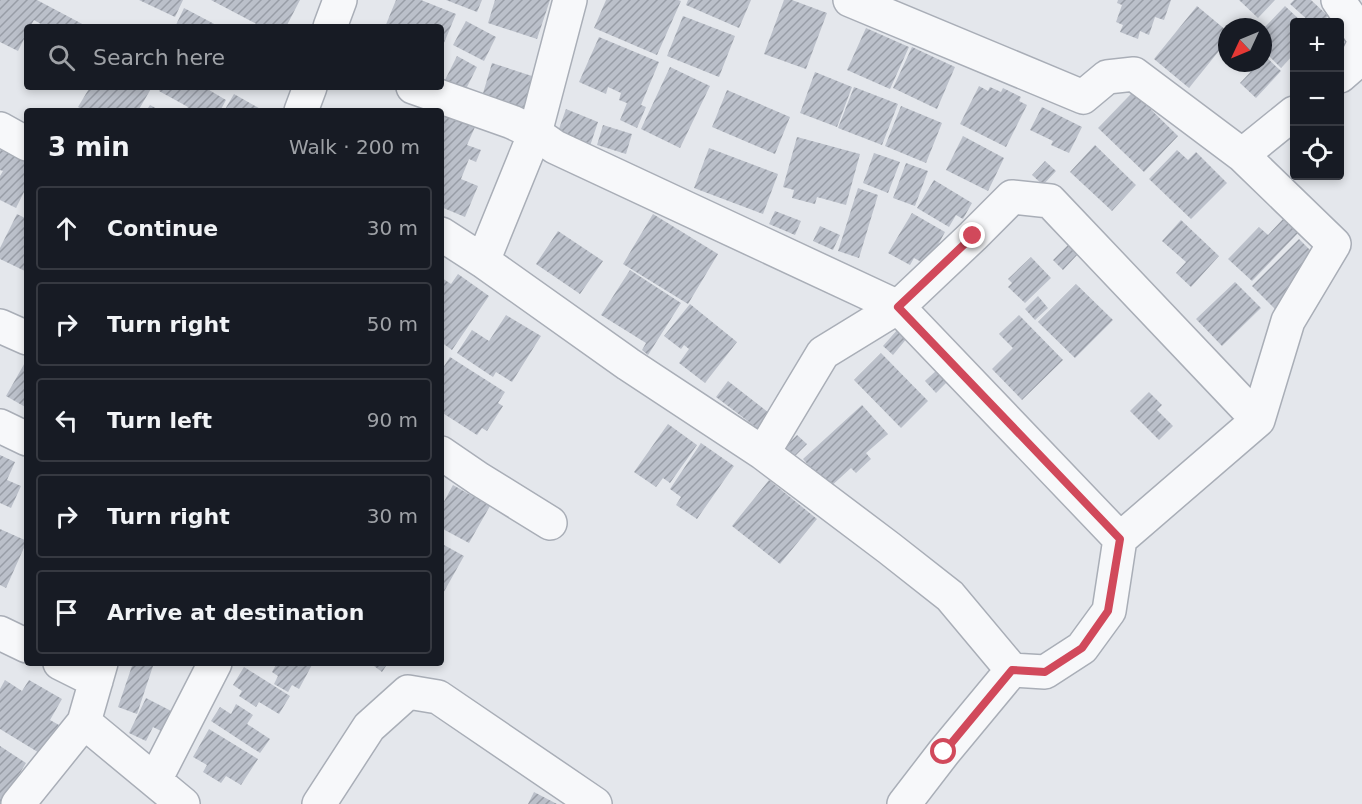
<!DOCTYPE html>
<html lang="en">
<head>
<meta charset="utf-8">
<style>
  :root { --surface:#171b24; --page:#242831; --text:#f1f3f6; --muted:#9ea1a6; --line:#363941 }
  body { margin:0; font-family:"DejaVu Sans",sans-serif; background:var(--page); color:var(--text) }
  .controls { position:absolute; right:18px; top:18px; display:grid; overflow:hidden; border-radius:6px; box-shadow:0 3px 9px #0003 }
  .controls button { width:54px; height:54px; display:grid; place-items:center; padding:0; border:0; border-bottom:2px solid var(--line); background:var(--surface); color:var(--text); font:30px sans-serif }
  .compass { position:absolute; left:1218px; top:18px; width:54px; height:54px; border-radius:50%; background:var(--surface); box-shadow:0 3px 9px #0003; rotate:226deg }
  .stop { position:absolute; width:18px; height:18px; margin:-14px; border:4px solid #d1495b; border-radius:50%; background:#fff }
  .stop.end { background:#d1495b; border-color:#fff; box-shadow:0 2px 6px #0008 }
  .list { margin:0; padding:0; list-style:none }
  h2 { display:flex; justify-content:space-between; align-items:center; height:78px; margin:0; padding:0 24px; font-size:26px }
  h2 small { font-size:20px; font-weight:400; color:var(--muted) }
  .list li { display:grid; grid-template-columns:39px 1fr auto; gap:18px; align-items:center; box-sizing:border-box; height:84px; margin:0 12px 12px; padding:0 12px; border:2px solid var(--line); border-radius:6px }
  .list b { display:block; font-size:22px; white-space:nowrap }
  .list em { font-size:20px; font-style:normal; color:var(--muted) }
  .icon { flex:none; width:33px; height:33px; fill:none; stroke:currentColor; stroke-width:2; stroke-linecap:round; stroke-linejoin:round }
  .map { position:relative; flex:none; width:1362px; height:804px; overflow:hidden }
  .search { position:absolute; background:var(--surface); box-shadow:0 3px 9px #0003; left:24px; top:24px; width:420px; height:66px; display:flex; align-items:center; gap:15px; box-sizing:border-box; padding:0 21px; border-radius:6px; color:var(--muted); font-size:22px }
  .panel { position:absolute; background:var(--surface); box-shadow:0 3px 9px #0003; left:24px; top:108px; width:420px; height:558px; border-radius:6px }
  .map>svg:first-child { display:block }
  .building { fill:url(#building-hatch) }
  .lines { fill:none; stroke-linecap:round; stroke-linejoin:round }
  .minor-casing { stroke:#a9aeb7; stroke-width:36 }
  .minor { stroke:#f7f8fa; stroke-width:33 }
  .route { stroke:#d1495b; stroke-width:8 }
</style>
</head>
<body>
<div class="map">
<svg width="1362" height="804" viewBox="0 0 1362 804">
  <defs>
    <pattern id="building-hatch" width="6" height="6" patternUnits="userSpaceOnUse" patternTransform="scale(1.5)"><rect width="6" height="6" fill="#bbc0ca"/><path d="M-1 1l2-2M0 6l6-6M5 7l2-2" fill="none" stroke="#989da6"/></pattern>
  </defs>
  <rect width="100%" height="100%" fill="#e4e7ec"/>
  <path class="building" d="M0,0H37L88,27H46L34,20L30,27H27V33L18,51L0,42Z
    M139,0H183L175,17Z
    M211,0H300L286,27H262Z
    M396,0H421L456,14L441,50V27H385Z
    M446,0H482L477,12Z
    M495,0H550L537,39L488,23Z
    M606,0H678L681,1L657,55L594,28Z
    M688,0H751L739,28L686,5Z
    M784,0H792L827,13L806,69L764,54Z
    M1118,0H1171L1164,20L1155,17L1149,35L1140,31L1138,39L1120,32L1123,25L1116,22L1122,5L1117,3Z
    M1239,0H1275L1258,18Z
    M1294,0H1311L1328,16L1322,22H1310L1290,4Z
    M1197,6L1227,31V41L1189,88L1154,59Z
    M1285,6L1302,22H1294V54L1281,68L1263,50V27H1258L1261,24L1265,27Z
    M184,8L220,27H175Z
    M683,16L735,36L719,77L667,56Z
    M466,21L496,37L484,61L453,45Z
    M866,28L909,47L890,89L847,70Z
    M599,37L659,62L641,105L646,107L637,128L620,120L627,103L619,100L621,93L608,87L606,94L579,82Z
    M912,47L955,67L937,109L893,88Z
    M457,56L477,67L464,93L444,82Z
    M1265,56L1281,71L1256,98L1240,83L1259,63H1263V58Z
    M492,63L535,77L523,113L481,100Z
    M670,67L710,86L680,148L641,129Z
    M815,72L852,87L837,127L800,113Z
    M979,86L988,91L990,87L1001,92L1003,88L1021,97L1019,101L1027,105L1006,147L960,124Z
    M90,87H152L138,111H84L78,107Z
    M161,87H204L226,100L220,111H185L188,107L159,91Z
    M854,87L898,104L882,145L838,128Z
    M727,90L790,117L775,154L712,127Z
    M1133,92L1178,136L1144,172L1098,128Z
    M234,94L264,111H224Z
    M150,105L161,111H146Z
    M901,106L942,123L926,163L885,146Z
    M1042,107L1082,127L1069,153L1051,145L1053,141L1030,130Z
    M566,109L598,122L588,152L555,140Z
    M441,113L475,127L467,145L481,150L476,162L469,159L461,179L478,186L465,217L441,207Z
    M603,125L632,134L626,154L597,145Z
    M963,136L1004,158L988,191L946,170Z
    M797,137L860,154L846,205L817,197L815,204L792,198L794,190L783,187Z
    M1095,145L1136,185L1112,211L1070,172Z
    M709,148L778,174L763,214L694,188Z
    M0,149L27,162V186L16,208L0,200V176L3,171L0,170Z
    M1177,150L1188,160L1196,152L1227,183L1191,219L1149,179Z
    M874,153L900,162L888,193L863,183Z
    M1045,161L1056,171L1043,185L1032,175Z
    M906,163L928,171L915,206L893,198Z
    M934,180L972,203L963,219L956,215L949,227L917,208Z
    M858,188L878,195L859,258L838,251Z
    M775,211L801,221L795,235L769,224Z
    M912,213L945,232L927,265L914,258L910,265L888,253Z
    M17,214L27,219V272L0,259V248Z
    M653,214L718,254L688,304L623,264Z
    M1283,219L1298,233L1252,281L1228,259L1259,227L1268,235Z
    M1181,220L1219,256L1191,287L1176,273L1186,262L1162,241Z
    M820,226L840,235L833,250L813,241Z
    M558,231L603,261L580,294L536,264Z
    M1299,239L1317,257L1276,310L1252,286Z
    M1068,245L1078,254L1063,270L1053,260Z
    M1031,257L1051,278L1025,303L1008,287L1012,283L1008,279Z
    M630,270L681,303L648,355L642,350L646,343L601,315Z
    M458,274L489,296L452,350L441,342V280L442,278L451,284Z
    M1235,282L1261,308L1222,346L1196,319Z
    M1076,284L1113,320L1075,358L1038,322Z
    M1038,296L1048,308L1035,320L1025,309Z
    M690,304L737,342L705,383L679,363L689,349L684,345L681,349L664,336Z
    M506,315L541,336L512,382L496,372L493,377L457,353L472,330L489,341Z
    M1019,315L1063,360L1022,400L992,369L1013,348L999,334Z
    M898,329L908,337L893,355L883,346Z
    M881,353L928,401L901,428L854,380Z
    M450,357L505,392L498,403L503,406L487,431L482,428L477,435L441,412V371Z
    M27,359V408L6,396Z
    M937,370L948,381L936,393L925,381Z
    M728,381L773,416L761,431L716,397Z
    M1149,392L1162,405L1157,410L1173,426L1159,440L1130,411Z
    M862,405L888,434L866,453L871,459L856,473L851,468L829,488L803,459Z
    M668,424L697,445L670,483L663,478L656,487L634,472Z
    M797,435L807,444L793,458L784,448Z
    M701,443L734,466L697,519L676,505L681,497L670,489Z
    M0,455L15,462L7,480L21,486L11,508L0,503Z
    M769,480L817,519L780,564L732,526Z
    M453,485L490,506L469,543L441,528V507Z
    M0,529L27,541L6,588L0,585Z
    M444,545L464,556L441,597V550Z
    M133,663H154L137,714L118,707Z
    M277,663H313L299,689L292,685L288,692L274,684L278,676L272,672Z
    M370,663H388L382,672Z
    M244,667L290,696L279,714L259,702L256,707L239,696L242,691L233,685Z
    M5,680L22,691L29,680L62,699L50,720L59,725L41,754L0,729V689Z
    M146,698L179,715L169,735L153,727L146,741L129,733Z
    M236,704L253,715L247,724L270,739L260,753L211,721L220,707L231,714Z
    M209,729L258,759L241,785L226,776L221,783L203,772L207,765L193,757Z
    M0,746L26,763L1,804H0Z
    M534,792L557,804H528Z"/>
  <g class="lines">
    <g class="minor-casing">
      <path id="minor" d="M850,0L1083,97L1107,77L1134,74L1242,155L1294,113
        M1338,0L1362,35
        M330,27L340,0
        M1340,76L1354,64L1362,48
        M413,87L512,122L535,133L555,147L898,307L973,236L1012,197L1050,201L1258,420
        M301,111L310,87
        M0,129L27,144
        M441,234L483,261L628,364L763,453L889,548L950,596L1012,670L944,752L904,804
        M483,261L535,133L570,0
        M0,326L27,338
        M0,426L27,439
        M441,453L479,479L550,523
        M763,453L823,353L898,307L1120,539L1258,420L1288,321L1334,244L1242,155
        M0,633L27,646
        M60,663L96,681
        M1012,670L1045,672L1082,648L1109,611L1120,539
        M84,722L183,804
        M155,780L215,663
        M18,804L84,722L101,663
        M319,804L369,727L408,692L438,697L595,804"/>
    </g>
    <use href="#minor" class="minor"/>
  </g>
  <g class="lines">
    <path class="route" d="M944,752L1012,670L1045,672L1082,648L1108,611L1120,539L898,307L973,236"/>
  </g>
</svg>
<div class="controls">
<button>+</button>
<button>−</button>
<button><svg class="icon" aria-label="locate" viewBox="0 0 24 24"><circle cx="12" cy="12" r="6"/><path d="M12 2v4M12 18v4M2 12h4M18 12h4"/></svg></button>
</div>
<svg class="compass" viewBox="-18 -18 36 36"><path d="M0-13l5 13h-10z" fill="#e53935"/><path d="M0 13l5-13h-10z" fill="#9ea1a6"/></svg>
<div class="stop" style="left:944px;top:752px"></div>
<div class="stop end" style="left:973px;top:236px"></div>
<div class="search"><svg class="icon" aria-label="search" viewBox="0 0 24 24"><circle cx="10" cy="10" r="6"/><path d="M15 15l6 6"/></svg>Search here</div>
<section class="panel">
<h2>3 min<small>Walk · 200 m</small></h2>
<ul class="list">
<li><svg class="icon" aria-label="ahead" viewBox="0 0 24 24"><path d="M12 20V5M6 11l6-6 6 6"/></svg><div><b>Continue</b></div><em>30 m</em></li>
<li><svg class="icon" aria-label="right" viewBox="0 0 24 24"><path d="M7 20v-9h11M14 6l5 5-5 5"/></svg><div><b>Turn right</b></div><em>50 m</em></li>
<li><svg class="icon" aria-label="left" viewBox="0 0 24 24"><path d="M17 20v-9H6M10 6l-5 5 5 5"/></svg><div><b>Turn left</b></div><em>90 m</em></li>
<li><svg class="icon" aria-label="right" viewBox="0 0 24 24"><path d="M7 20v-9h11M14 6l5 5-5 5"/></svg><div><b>Turn right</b></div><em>30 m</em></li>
<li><svg class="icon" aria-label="arrive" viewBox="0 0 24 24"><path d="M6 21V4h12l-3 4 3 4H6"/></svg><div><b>Arrive at destination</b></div></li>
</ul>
</section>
</div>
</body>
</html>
